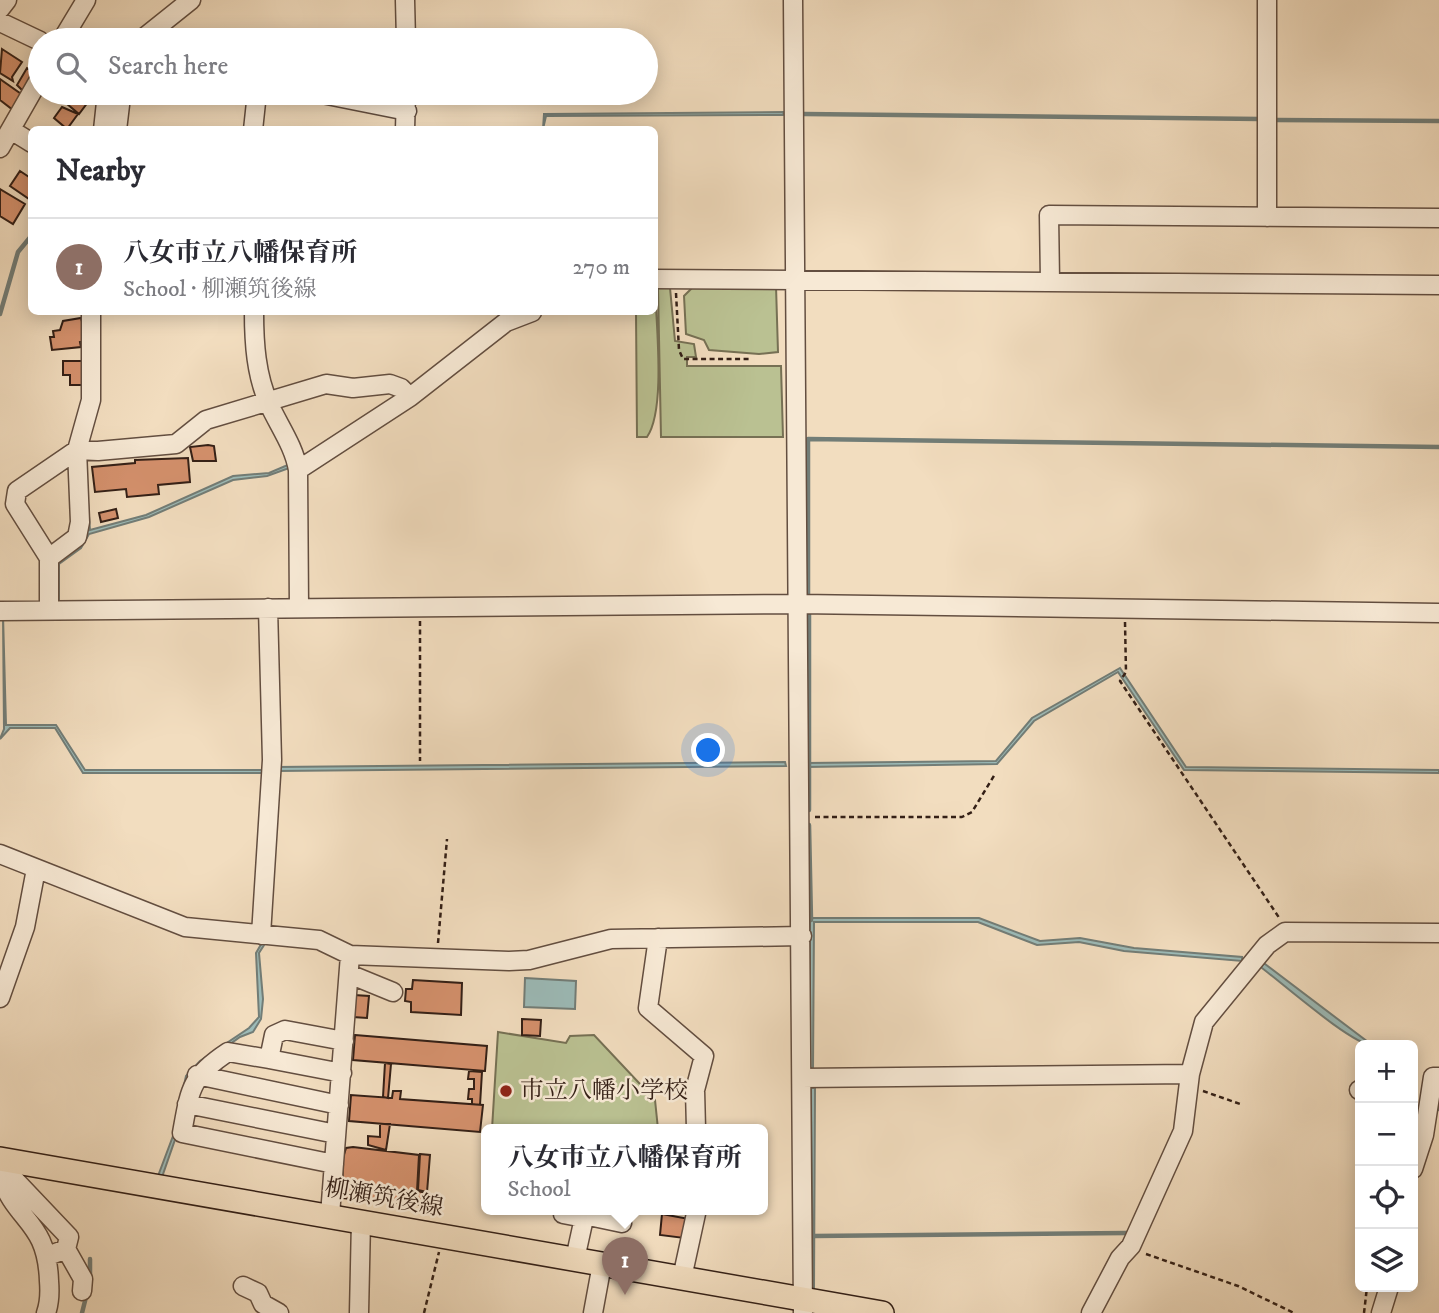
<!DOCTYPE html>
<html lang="en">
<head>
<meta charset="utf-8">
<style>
  :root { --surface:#fff; --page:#f2f2f3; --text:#2b2b33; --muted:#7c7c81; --line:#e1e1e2; --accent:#d93025 }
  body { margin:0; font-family:"IM FELL DW Pica","Noto Serif JP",serif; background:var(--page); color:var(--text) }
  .controls { position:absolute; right:21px; bottom:21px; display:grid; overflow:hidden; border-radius:10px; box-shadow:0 4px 18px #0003 }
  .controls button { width:63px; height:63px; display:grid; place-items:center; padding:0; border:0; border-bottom:2px solid var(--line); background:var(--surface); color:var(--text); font:35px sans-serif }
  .you { position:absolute; left:709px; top:751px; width:24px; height:24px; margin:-18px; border:5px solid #fff; border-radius:50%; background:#1a73e8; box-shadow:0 0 0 10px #1a73e833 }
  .badge { display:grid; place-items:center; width:46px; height:46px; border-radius:50%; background:var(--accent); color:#fff; font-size:23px; font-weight:700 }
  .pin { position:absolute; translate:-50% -58px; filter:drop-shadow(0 2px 4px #0008) }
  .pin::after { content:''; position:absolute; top:37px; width:24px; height:21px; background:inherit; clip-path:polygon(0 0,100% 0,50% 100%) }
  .popup { position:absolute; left:481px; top:1124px; width:287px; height:91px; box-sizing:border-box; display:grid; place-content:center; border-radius:10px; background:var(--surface); filter:drop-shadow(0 2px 5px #0005); font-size:23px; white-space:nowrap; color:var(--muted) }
  .popup b { font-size:26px; color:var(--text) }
  .popup::after { content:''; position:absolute; left:50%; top:100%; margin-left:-14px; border:14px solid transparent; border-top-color:var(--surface) }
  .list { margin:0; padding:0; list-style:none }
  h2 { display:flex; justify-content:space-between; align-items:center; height:91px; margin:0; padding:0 28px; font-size:30px }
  h2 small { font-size:23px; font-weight:400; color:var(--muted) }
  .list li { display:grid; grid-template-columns:46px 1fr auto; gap:21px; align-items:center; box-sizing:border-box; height:98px; padding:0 28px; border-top:2px solid var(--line) }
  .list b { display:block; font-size:26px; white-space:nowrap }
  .list p { margin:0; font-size:23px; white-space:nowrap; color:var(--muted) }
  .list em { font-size:23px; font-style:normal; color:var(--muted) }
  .icon { flex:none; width:38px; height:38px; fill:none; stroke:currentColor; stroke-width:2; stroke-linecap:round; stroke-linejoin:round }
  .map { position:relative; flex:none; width:1439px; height:1313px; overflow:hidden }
  .search { position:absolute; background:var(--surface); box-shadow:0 4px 18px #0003; left:28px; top:28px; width:630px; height:77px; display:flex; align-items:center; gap:18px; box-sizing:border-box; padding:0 24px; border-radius:38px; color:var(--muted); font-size:26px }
  .panel { position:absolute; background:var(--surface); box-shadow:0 4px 18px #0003; left:28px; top:126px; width:630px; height:189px; border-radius:10px }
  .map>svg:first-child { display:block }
  .green { fill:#bac192; stroke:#767054; stroke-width:2 }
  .water { fill:#9cbbb8; stroke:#727d77; stroke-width:2 }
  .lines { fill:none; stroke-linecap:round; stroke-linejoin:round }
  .stream { stroke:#727d77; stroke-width:4.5 }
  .building { fill:#d5916d; stroke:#331f16; stroke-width:2 }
  .minor-casing { stroke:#634e40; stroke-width:21 }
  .major-casing { stroke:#331f16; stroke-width:26 }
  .path { stroke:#331f16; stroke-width:2.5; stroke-dasharray:5 3.5; stroke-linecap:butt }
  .minor { stroke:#f7e9d5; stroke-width:18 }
  .major { stroke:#f2ddbf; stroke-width:23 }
  .poi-dot { fill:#8f2418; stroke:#f7e9d5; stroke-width:2.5 }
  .labels { text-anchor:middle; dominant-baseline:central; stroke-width:5; stroke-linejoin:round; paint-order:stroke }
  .poi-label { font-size:24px; fill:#331f16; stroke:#f7e9d5; text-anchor:start }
  .street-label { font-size:24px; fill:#331f16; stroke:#f7e9d5 }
</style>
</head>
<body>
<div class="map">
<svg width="1439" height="1313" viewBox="0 0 1439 1313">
  <rect width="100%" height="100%" fill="#f2ddbf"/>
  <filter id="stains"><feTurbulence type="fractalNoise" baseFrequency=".00286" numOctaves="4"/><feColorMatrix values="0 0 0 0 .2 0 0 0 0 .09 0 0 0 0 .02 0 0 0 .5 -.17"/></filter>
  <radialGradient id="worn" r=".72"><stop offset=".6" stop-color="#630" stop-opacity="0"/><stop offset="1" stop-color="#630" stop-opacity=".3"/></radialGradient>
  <path class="green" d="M776,286L778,352L759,354L709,350L704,340L686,334L684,296L693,287Z
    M655,287C656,323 666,410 647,437H637L636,312H654Z
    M658,288H670L675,341L694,344L696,357H687V366H781L783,437H661Z
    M498,1032L566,1043L570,1036L594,1035L655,1100L658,1129H492Z"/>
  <path class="water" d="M784,112L783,115L546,116L543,129L544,114Z
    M85,460L90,530L146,515L233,476L269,473L290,464L292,467L267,476L233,480L149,517L89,534L81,548L59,564V600H54V561L66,554Z
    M3,615L6,725H56L85,770H262V773H83L55,728H10L0,739L4,729Z
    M1120,668L1186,767L1439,770V773L1184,770L1118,672L1034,721L997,764L807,767V763L996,761L1032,718Z
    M785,762L786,766L279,771L277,767Z
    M810,918H979L1040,941L1080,938L1134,948L1242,957V961L1124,951L1079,942L1037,945L978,922H814L813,1070H810Z
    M263,941L266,942L259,953L263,999L261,1019L253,1032L240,1037L201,1065L162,1177L158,1176L173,1136L186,1076L200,1061L249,1028L259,1017L256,953Z
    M1261,961L1372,1045C1352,1045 1280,981 1258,965Z
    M525,978L576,981L575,1009L524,1007Z
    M811,1088H815L814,1288H813Z"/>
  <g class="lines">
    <path class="stream" d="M804,114L1260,119
      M1276,120L1439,121
      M0,314L18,252L32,235
      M808,601V439L1439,447
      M809,610V810
      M809,825L811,920
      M1439,1109V1092
      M814,1236L1127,1233
      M90,1278V1259
      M82,1313L87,1293"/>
  </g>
  <path class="building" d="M2,49L22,62L12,77L13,81L0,73Z
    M27,68L36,73L25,93L17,85Z
    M0,79L24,96L13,110L0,100Z
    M54,93L79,95L83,93L91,98L79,114Z
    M62,107L78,114L67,129L54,118Z
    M20,171L32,179V201L10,186Z
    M0,189L25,204L13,224L0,216Z
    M81,318L87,341L80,342L81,347L52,350L50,337H54L53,331L60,330L63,321Z
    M63,361H84V385H70V375H63Z
    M208,445L214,446L216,461H193L190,447Z
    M188,458L190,482L158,485L159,494L127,497L126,489L95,492L92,467L135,463V460Z
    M116,509L118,518L101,522L99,513Z
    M413,980L462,983L461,1015L411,1012V1002L405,1001L406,989H412Z
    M354,995L369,996L367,1018L353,1017Z
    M522,1019L541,1020L540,1036L522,1035Z
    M355,1035L487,1046L485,1071L353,1060Z
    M385,1063L391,1064L388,1098L383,1097Z
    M469,1071L482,1072L480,1105L472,1104V1099H468L469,1089H474V1079H468Z
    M393,1091H401L400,1099L483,1105L480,1132L349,1121L351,1095L392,1098Z
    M380,1124H390L386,1150L368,1145V1136L380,1137Z
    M353,1147L419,1155L417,1191L426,1193L424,1205L342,1198L343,1158L346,1148Z
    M420,1154L430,1155L427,1192L418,1190Z
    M662,1214L689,1219L684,1238L660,1235Z"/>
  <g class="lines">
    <g class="minor-casing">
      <path id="minor" d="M405,0L406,40
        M793,0L803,1313
        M0,9L7,0
        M0,22L40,41
        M62,40L86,0
        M141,40L191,0
        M317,93L407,111
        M11,130L32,143
        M103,130L107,93
        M117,130L120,105
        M253,130L257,93
        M405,130L406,93
        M0,148L40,78
        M1267,217V0
        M654,279L1439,285
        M1050,281L1049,215L1439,218
        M254,312C254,343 256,375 269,404C279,426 294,446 298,470
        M49,558L77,537L80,522L77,450L91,400V312
        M299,608L298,470L410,397L506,322L532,312
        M49,610V558L15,504L17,491L77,450L98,451L176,444L206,420L326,384L353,388L390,384L401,388L410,397
        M0,611L799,604L1439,613
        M0,854L185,927L319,940L350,955L509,961L529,960L611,939L802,936
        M261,935L272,760L268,608
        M658,938L648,1008L704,1056L695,1090L696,1129
        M349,974L393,992
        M0,998L25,927L36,869
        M269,1059L342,1073
        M197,1075L339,1105
        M802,1078L1190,1074L1204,1022L1267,945L1285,932L1439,933
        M1359,1090H1360
        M187,1104L336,1134
        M334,1164L182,1133C190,1089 190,1077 228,1052L269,1059L274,1035L285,1030L344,1041
        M1413,1169L1424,1135L1433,1077H1439
        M0,1175C16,1223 47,1220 49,1281C50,1293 50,1302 46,1313
        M13,1178L69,1237L66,1249L48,1256
        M563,1214L584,1218
        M330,1215L350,955
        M584,1215L622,1223
        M66,1249L83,1279L82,1291
        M575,1259L586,1209
        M682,1278L697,1209
        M243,1286L258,1293L263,1304L279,1313
        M359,1313L361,1221
        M593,1313L602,1264
        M1091,1313L1120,1258L1131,1246L1183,1131L1190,1074
        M1381,1313L1389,1287"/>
    </g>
    <g class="major-casing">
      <path id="major" d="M0,1159L882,1313"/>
    </g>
    <path class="path" d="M676,293L679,350L683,359H750
      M420,621V761
      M1125,622L1126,672L1120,681L1280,919
      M815,817H962L972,812L995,774
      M438,943L447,839
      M1203,1091L1243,1105
      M1146,1254L1238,1286L1294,1313
      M424,1313L439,1252
      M1364,1313L1367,1287"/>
    <use href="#minor" class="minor"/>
    <use href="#major" class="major"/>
  </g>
  <circle class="poi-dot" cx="506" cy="1091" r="7"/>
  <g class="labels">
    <g class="poi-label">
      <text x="520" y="1091">市立八幡小学校</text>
    </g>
    <g class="street-label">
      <text transform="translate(384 1198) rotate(10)">柳瀬筑後線</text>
    </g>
  </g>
  <rect width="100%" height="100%" filter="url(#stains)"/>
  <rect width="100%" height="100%" fill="url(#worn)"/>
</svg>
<div class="controls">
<button>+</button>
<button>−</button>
<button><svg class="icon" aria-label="locate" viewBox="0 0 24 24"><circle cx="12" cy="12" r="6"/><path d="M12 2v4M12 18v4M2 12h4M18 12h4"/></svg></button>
<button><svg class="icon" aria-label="layers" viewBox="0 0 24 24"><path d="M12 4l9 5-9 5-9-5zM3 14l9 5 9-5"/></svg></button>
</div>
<div class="you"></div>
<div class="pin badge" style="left:625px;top:1295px;background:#8d6e63">1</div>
<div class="popup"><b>八女市立八幡保育所</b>School</div>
<div class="search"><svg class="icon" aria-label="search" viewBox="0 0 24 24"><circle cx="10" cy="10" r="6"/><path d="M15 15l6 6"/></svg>Search here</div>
<section class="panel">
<h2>Nearby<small></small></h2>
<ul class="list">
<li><span class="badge" style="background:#8d6e63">1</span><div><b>八女市立八幡保育所</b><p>School · 柳瀬筑後線</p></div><em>270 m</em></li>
</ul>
</section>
</div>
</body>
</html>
